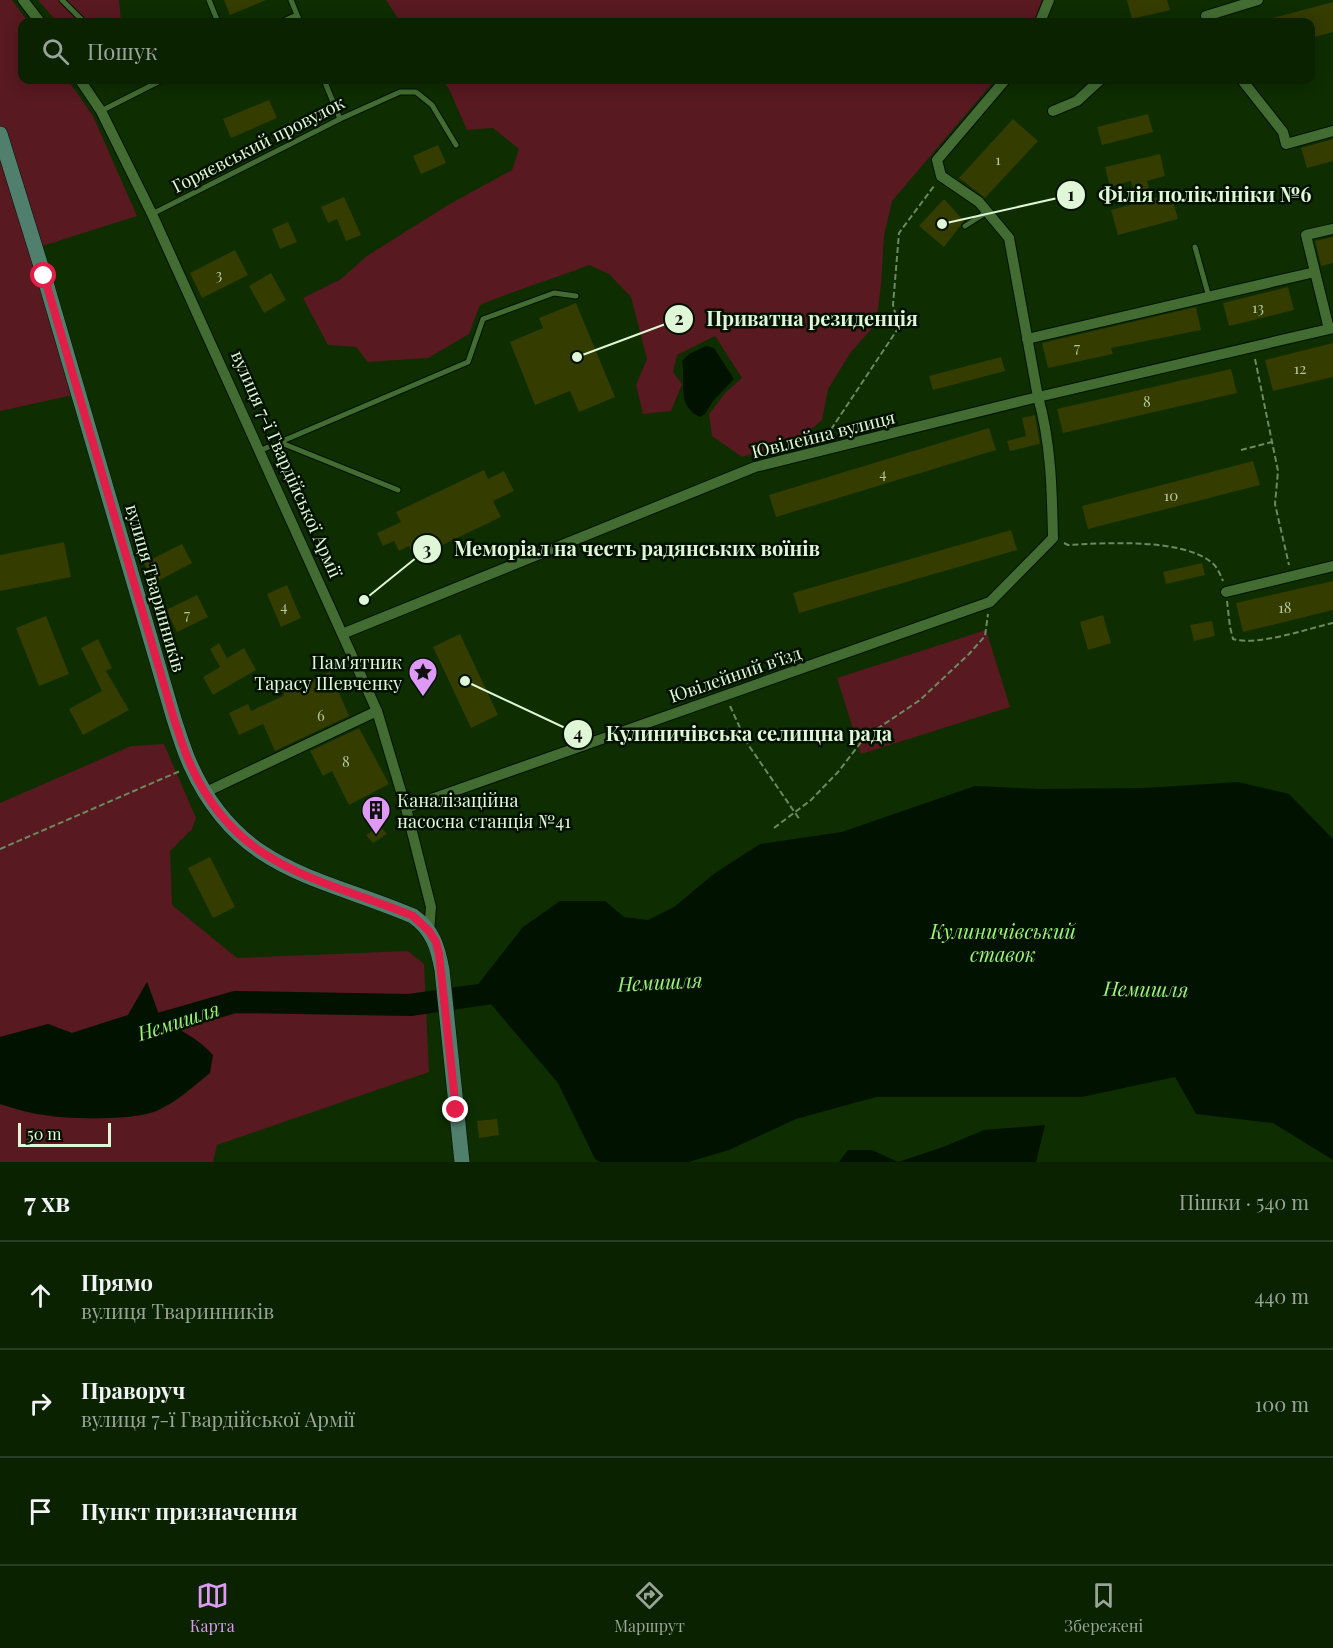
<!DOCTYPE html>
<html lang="uk">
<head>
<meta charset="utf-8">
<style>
  :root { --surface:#0a2200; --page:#182f0f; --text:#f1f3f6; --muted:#99a499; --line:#2a3f22; --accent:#dd99f3 }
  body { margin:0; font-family:"Playfair Display",serif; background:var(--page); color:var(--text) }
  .scale { position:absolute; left:18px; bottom:15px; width:93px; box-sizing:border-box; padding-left:6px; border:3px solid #dff7d6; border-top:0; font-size:16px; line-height:21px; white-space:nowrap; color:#dff7d6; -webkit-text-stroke:4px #031200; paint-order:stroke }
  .stop { position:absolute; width:18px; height:18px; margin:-14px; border:4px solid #e11d48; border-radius:50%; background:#fff }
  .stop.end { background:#e11d48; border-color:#fff; box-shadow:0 2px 6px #0008 }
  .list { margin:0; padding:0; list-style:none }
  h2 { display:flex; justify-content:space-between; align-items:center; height:78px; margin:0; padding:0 24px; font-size:26px }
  h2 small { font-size:20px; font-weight:400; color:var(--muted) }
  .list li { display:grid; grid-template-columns:39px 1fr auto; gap:18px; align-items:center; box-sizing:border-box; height:108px; padding:0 24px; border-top:2px solid var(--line) }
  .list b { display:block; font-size:22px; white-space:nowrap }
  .list p { margin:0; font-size:20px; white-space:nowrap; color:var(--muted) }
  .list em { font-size:20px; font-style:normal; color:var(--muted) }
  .icon { flex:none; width:33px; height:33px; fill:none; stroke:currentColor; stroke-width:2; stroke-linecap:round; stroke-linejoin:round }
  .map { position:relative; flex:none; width:1333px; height:1162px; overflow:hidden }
  .search { position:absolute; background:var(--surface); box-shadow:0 3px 15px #0003; left:18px; right:18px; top:18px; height:66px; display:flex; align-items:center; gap:15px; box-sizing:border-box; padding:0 21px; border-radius:12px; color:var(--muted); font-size:22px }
  .sheet { height:402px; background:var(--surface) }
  nav { display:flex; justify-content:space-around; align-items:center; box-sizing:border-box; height:84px; border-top:2px solid var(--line); background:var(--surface); font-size:16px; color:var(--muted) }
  nav a { display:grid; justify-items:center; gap:3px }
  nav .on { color:var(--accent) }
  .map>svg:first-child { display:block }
  .green { fill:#581920 }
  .water { fill:#011300 }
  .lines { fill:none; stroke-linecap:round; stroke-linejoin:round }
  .river { stroke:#011300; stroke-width:22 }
  .building { fill:#343c00 }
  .lane-casing { stroke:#011300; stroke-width:7 }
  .street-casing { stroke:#011300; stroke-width:12 }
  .secondary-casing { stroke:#011300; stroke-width:16 }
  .path { stroke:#6d8961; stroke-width:2; stroke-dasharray:6 3; stroke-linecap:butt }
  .lane { stroke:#426c31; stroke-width:5 }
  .street { stroke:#426c31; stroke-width:10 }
  .secondary { stroke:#507f6e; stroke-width:15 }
  .route { stroke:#e11d48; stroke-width:8 }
  .labels { text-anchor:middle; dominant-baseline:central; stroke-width:5; stroke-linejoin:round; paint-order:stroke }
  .number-label { font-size:15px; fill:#b4c8a0 }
  .street-label { font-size:18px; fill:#dff7d6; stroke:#031200 }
  .poi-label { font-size:18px; fill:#dff7d6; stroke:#031200; text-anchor:end }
  .water-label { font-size:20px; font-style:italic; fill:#9bf377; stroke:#031200 }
  .leader { fill:none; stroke:#dff7d6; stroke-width:2 }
  .callout-dot { fill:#dff7d6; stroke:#031200; stroke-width:2 }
  .mark-label { font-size:18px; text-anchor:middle; font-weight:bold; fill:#111 }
  .callout-label { font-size:20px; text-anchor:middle; font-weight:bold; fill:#dff7d6; stroke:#031200; stroke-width:5; stroke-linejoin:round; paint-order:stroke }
</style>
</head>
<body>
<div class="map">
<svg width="1333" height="1162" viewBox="0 0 1333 1162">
  <rect width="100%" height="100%" fill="#0e2d00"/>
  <path class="green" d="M0,0H12L28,22H22V80H68L93,116L137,216L36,248L78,394L0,411Z
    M38,0H119L121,22H57Z
    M386,0H1042L1034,22H400Z
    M442,80H995L892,201L884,236L881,285L876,324L851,352L828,389L822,420L800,439L742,457L712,436L709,414L726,392L742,378L715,336L677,355L673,372L682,384L671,411L643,414L636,385L647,359L631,297L609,274L589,265C553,279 516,290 480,305L469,334L428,358L368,362L356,347L328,345L303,298L341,279L367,256L448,205L512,170L519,149L493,128L467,130L449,89Z
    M986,630L1010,707L861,754L837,678Z
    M164,744L196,818L192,829L170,851L172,905L237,958L408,951L424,964L429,1072L217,1145L213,1162H0V1104C37,1117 67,1119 106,1118C123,1117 140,1117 157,1111C177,1102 193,1087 210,1073L181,1029L162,1023L147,982L128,1015L72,1033L48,1024L0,1037V803L131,746Z"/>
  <path class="water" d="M706,346L714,348L734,379L713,401L705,414L700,417C676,406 686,383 682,361L689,354Z
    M1238,782L1289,794L1333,839V1160L1273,1123L1196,1114L1175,1077L1082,1097H876L796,1119L729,1150L689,1162H600L595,1159L558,1083L490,1003L479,983L523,927L560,901H605L624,917L648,920L674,907L715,873L760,844L842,832L975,786L1039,789L1145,788Z
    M147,982L162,1023C183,1030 198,1039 213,1055L210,1073C193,1086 178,1101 158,1110C142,1117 125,1117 108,1118C67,1119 39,1117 0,1104V1037L48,1024L72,1033L128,1015Z
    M1045,1125L1036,1162H839L848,1150H872L898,1162L943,1147L984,1130Z"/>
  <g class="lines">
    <path class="river" d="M135,1033L162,1023L235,1002L410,1005L513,990"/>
  </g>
  <path class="building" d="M224,0H266L230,15Z
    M1127,0H1167L1170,10L1132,19Z
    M1333,2V32L1311,38V22H1269V19Z
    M269,100L277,118L231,138L223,119Z
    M1148,114L1153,132L1102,145L1097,127Z
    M1013,119L1038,141L985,198L959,178Z
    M1333,139V161L1307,168L1301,148Z
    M438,145L446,163L421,174L413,156Z
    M1160,154L1165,176L1147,181L1152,199L1171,194L1178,219L1118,235L1111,210L1137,203L1131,181L1110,187L1105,167Z
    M344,197L361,235L346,241L337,219L328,223L321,207Z
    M944,199L964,221L944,247L919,226Z
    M288,222L297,242L280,249L272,229Z
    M1333,237V263L1321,266L1315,241Z
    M235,250L248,275L202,298L190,273Z
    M271,273L286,300L264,313L249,286Z
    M1288,287L1294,310L1229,326L1223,303Z
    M576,303L615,397L579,412L570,391L535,405L510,342L543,328L539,318Z
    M1196,307L1201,330L1111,348L1113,354L1048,368L1042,343Z
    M1333,343V377L1273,391L1265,360Z
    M1001,357L1005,371L933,390L929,376Z
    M1231,369L1237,393L1063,433L1057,409Z
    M1035,415L1040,444L1010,451L1007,441L1026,436L1022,418Z
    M989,428L996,450L776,517L769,495Z
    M1253,461L1260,485L1088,529L1082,506Z
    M484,470L488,479L504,471L514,491L493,501L501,517L415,558L409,546L399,551L394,541L383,546L377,533L401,522L396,512Z
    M1011,530L1017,550L799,613L793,593Z
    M64,542L71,577L0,591V555Z
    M182,544L192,563L154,583L144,563Z
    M1202,563L1205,575L1166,584L1163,572Z
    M1333,581V610L1243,632L1236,603Z
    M287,585L301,618L281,627L267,594Z
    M197,595L208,617L177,632L166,610Z
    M1103,615L1111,643L1088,650L1080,622Z
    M46,616L69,674L39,686L16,628Z
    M1212,621L1215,636L1194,641L1190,625Z
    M460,634L498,715L471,728L433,647Z
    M98,639L112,668L106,671L129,710L83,735L69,709L102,691L81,648Z
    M219,643L227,658L244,648L256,670L213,695L203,677L220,667L210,649Z
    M330,672L349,716L275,751L263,724L239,735L229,713L248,704L251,711L283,696L285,691Z
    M359,728L389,784L349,805L332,771L323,776L310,751Z
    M380,826L387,834L373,843L366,835Z
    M210,857L235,907L213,918L188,868Z
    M497,1119L499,1135L479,1138L477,1121Z"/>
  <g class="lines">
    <g class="lane-casing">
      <path id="lane" d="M62,0L84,22
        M209,0L218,22
        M291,0L300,22
        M281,22L297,15
        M324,80L340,119
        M101,111L162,80
        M152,214L340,119L400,92H416L432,105L456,145
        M965,226L987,212
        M1195,247L1209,297
        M279,442L398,490
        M259,451L468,362L483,319L554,293L576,296"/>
    </g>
    <g class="street-casing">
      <path id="street" d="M23,0L40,22
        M1040,22L1049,0
        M1207,22L1206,16L1258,0
        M80,80L101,111L152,214L377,711L406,808L431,907L429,931
        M1242,80L1283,132L1286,144L1333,131
        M1053,111L1077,101L1100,80
        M1329,329L1306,235L1333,229
        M1027,339L1315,272
        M1226,592L1333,566
        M342,634L755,467L1038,397L1333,328
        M206,792L377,711
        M406,808L990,602L1053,538C1052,491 1051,442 1038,397L1009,238L979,202L941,176L937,160L1005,80"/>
    </g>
    <g class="secondary-casing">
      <path id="secondary" d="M0,134L44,276L174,719C179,734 184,751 191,766C239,872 319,876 413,916C433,930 438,948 442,970L462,1162"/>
    </g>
    <path class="path" d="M1255,359L1278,471L1275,504L1289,565
      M826,437L899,327L893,305L899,233L934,186
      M1241,450L1272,442
      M1064,543L1068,545C1105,543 1181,538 1211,562C1217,566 1220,574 1223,581
      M1227,601L1230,627L1233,639C1259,646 1306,629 1333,623
      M730,706L747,743L800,820
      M774,828L811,800L838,772L865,737L920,700L969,654L985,636L988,614
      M0,849L180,771"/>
    <use href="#lane" class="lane"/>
    <use href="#street" class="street"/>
    <use href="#secondary" class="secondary"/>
  </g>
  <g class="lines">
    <path class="route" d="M44,276L174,719C179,734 184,751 191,766C238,870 320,878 413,916L429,931L436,942L439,954L456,1110"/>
  </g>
  <defs>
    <g id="sight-pin" transform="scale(1.5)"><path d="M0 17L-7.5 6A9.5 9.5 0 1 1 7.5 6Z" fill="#dd99f3" stroke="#031200"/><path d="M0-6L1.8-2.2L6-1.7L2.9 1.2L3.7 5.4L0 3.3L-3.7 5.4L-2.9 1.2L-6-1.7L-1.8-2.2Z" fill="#111"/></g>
    <g id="building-pin" transform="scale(1.5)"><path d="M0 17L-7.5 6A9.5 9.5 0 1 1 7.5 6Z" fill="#dd99f3" stroke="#031200"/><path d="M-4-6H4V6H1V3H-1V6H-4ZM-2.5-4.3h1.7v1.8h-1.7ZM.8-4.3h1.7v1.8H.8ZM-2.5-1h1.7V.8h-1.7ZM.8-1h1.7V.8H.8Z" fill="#111"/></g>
  </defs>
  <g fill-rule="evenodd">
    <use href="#sight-pin" x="423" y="672"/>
    <use href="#building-pin" x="376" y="810"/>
  </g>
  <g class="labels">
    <g class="number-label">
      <text x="998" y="159">1</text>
      <text x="219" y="274">3</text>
      <text x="1258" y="307">13</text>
      <text x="1077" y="347">7</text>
      <text x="1300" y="368">12</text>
      <text x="1147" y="401">8</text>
      <text x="883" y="473">4</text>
      <text x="1171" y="495">10</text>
      <text x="284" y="606">4</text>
      <text x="1285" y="607">18</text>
      <text x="187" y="614">7</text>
      <text x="321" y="715">6</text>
      <text x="346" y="761">8</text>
    </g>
    <g class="street-label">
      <text transform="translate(258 144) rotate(-27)">Горяєвський провулок</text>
      <text transform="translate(823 434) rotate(-14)">Ювілейна вулиця</text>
      <text transform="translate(287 464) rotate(66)">вулиця 7-ї Гвардійської Армії</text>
      <text transform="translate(156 588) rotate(74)">вулиця Тваринників</text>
      <text transform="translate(735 674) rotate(-19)">Ювілейний в'їзд</text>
    </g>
    <g class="poi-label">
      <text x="402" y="662">Пам'ятник<tspan x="402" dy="21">Тарасу Шевченку</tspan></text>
      <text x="397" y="800" text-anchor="start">Каналізаційна<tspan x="397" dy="21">насосна станція №41</tspan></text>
    </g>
    <g class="water-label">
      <text x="1003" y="930">Кулиничівський<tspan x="1003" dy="23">ставок</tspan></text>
      <text transform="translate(660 981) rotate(-3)">Немишля</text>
      <text transform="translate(1146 988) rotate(1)">Немишля</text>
      <text transform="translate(178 1020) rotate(-18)">Немишля</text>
    </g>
  </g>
  <path class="leader" d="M942 224L1071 195M577 357L679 319M364 600L427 549M465 681L578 734"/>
  <g class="callout-dot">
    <circle cx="942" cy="224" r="6"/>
    <circle cx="577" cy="357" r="6"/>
    <circle cx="364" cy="600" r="6"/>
    <circle cx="465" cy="681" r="6"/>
    <circle cx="1071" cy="195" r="15"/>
    <circle cx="679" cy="319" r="15"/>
    <circle cx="427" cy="549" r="15"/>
    <circle cx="578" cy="734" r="15"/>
  </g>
  <g class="mark-label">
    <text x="1071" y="201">1</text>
    <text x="679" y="325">2</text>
    <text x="427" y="556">3</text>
    <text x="578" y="740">4</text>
  </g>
  <g class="callout-label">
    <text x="1205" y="202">Філія поліклініки №6</text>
    <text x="812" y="326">Приватна резиденція</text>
    <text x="637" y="556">Меморіал на честь радянських воїнів</text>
    <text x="749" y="741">Кулиничівська селищна рада</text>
  </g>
</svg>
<div class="scale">50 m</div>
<div class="stop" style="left:44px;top:276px"></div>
<div class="stop end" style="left:456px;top:1110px"></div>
<div class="search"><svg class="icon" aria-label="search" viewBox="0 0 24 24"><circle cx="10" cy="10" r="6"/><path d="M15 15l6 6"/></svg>Пошук</div>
</div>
<section class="sheet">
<h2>7 хв<small>Пішки · 540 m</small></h2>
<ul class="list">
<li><svg class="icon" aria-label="ahead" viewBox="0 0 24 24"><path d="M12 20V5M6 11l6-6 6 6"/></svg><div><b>Прямо</b><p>вулиця Тваринників</p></div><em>440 m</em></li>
<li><svg class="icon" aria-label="right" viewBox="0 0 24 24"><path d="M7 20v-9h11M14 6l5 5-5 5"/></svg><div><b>Праворуч</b><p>вулиця 7-ї Гвардійської Армії</p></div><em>100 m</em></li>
<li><svg class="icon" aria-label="arrive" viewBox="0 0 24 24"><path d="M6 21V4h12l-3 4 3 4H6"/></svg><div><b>Пункт призначення</b></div></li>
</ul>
</section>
<nav>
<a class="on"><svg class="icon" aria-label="map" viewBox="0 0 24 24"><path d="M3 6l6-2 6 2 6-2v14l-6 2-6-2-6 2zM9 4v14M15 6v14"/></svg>Карта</a>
<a><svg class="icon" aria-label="directions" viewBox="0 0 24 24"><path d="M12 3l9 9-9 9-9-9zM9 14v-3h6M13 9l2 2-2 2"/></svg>Маршрут</a>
<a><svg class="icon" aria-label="saved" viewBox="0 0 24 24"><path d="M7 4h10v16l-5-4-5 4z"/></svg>Збережені</a>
</nav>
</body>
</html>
